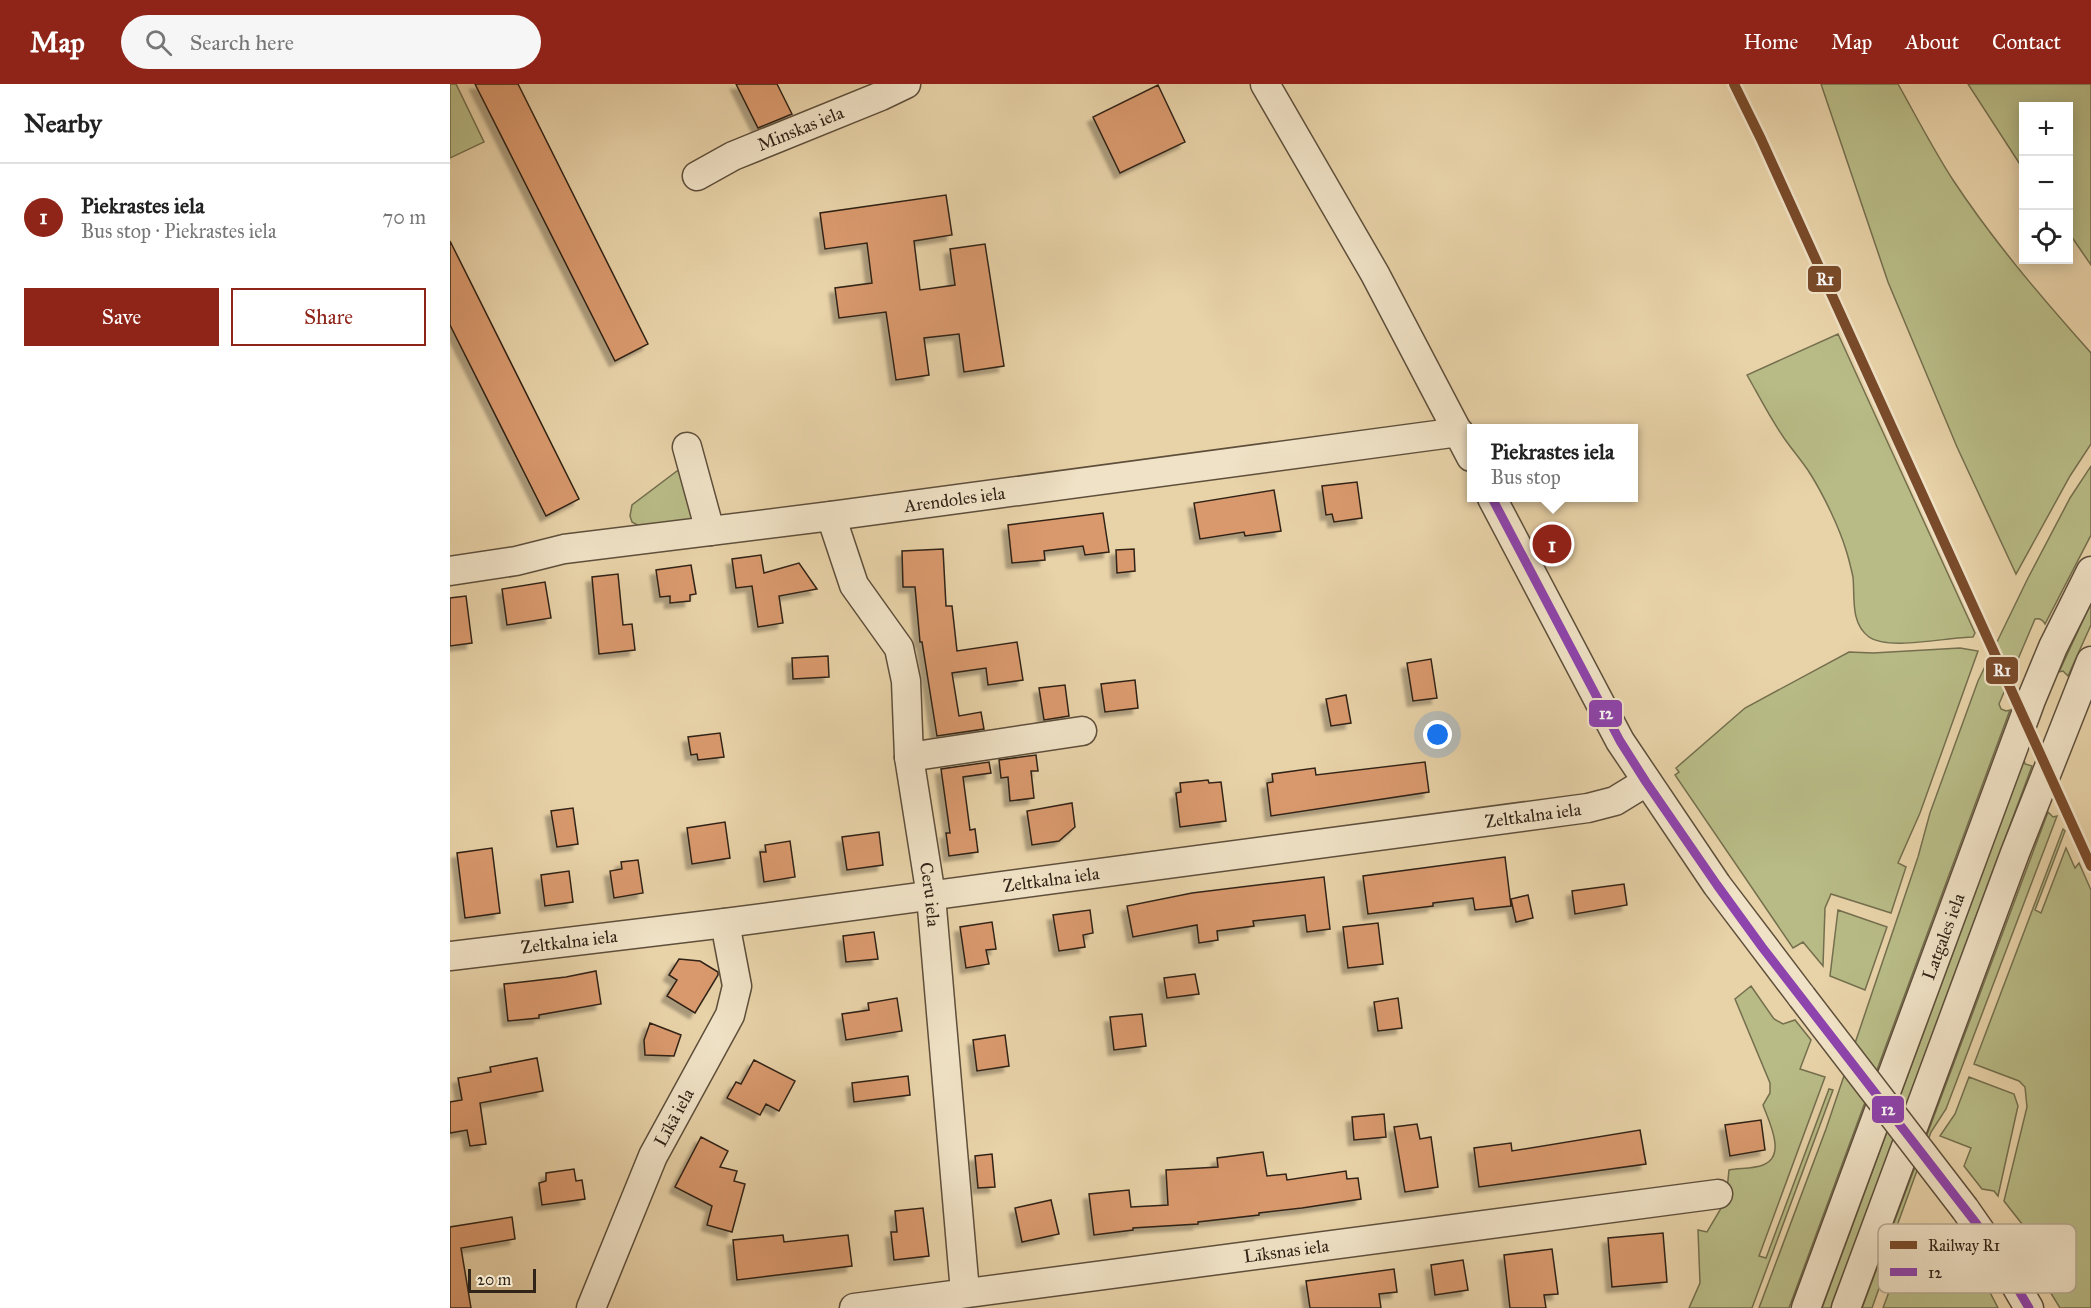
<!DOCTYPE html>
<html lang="en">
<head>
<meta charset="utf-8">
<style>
  :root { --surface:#fff; --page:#f6f6f6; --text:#222; --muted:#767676; --line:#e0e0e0; --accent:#8f2418 }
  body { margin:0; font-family:"IM FELL Great Primer",serif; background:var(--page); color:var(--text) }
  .controls { position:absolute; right:18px; top:18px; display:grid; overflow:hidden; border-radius:0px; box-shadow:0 3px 15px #0003 }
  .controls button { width:54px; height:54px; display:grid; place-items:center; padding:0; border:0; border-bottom:2px solid var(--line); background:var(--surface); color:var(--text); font:30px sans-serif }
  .scale { position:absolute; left:18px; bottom:15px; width:68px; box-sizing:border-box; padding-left:6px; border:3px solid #302317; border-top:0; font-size:16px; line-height:21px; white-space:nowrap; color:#302317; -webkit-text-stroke:4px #f0e2c6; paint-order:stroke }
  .you { position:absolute; left:988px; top:651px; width:21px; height:21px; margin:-15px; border:4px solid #fff; border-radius:50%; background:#1a73e8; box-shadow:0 0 0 9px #1a73e833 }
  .badge { display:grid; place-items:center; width:39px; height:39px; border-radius:50%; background:var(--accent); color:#fff; font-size:20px; font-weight:700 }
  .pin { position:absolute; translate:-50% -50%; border:3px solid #fff; box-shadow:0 2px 6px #0006 }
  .popup { position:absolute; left:1017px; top:340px; width:171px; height:78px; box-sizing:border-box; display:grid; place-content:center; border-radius:0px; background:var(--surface); filter:drop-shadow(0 2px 4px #0005); font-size:20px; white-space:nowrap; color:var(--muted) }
  .popup b { font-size:22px; color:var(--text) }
  .popup::after { content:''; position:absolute; left:50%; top:100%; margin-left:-12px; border:12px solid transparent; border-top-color:var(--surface) }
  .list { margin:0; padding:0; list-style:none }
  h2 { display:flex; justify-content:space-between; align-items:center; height:78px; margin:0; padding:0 24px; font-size:26px }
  h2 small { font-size:20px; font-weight:400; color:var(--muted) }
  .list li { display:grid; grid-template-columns:39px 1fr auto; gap:18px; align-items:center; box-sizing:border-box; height:108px; padding:0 24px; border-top:2px solid var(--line) }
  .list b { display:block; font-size:22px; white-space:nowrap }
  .list p { margin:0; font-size:20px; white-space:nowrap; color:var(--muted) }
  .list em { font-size:20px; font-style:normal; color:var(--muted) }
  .actions { display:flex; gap:12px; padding:18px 24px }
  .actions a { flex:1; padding:14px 0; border:2px solid var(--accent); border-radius:0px; text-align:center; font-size:21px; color:var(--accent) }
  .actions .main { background:var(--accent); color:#fff }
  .icon { flex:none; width:33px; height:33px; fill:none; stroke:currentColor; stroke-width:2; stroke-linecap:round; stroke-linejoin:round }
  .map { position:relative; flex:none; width:1641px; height:1224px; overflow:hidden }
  header { display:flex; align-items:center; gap:36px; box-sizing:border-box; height:84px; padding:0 30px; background:var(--accent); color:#fff }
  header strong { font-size:28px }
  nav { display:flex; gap:33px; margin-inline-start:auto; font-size:21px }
  .search { width:420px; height:54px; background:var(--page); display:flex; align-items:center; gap:15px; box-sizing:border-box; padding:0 21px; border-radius:33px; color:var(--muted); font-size:22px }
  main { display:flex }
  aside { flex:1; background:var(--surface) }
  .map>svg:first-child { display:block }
  .green { fill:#b8bb86; stroke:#746f4e; stroke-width:1.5 }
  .building { fill:#d9996d; stroke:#302317; stroke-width:1.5; filter:url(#shadow) }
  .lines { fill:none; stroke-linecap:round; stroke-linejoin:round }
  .minor-casing { stroke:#5e4f3b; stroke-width:31 }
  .minor { stroke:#f0e2c6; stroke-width:28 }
  .minor-bridge-casing { stroke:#5e4f3b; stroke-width:31; stroke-linecap:butt }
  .minor-bridge { stroke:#f0e2c6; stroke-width:28 }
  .bus-1-casing { stroke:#f0e2c6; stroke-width:14 }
  .bus-1 { stroke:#8e44ad; stroke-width:9 }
  .rail-1-casing { stroke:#f0e2c6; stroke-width:15 }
  .rail-1 { stroke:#7a4b2a; stroke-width:10 }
  .labels { text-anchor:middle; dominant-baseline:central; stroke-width:4.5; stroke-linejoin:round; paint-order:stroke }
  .street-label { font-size:18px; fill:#302317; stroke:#f0e2c6 }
  .key { fill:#f0e2c6; stroke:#b6a992; stroke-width:1.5 }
  .key-label { font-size:16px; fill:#302317 }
  .line-badge { stroke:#f0e2c6; stroke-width:2 }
  .badge-label { font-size:16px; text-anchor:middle; font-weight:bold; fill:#fff }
</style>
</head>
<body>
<header>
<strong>Map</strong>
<div class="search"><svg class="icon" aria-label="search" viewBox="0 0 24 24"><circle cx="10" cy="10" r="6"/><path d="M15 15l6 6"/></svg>Search here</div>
<nav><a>Home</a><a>Map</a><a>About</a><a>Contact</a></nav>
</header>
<main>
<aside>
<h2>Nearby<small></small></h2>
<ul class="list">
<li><span class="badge">1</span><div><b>Piekrastes iela</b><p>Bus stop · Piekrastes iela</p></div><em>70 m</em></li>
</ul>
<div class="actions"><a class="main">Save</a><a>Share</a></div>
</aside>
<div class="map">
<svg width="1641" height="1224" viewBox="0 0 1641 1224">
  <defs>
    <filter id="shadow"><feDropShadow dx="-5.5" dy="5.5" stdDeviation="1.5" flood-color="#0004"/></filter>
  </defs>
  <rect width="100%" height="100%" fill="#e8d2a8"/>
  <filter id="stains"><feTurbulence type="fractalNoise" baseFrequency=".00333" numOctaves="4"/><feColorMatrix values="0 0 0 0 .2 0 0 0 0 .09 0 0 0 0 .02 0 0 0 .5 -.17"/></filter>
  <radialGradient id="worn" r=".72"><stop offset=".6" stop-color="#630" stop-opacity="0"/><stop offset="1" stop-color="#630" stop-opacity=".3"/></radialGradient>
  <path class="green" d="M0,0H6L34,58L0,74Z
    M1371,0H1448C1466,32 1483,65 1503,96C1544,158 1592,214 1641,269V360L1620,392L1566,490L1507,363L1438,198Z
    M1518,0H1641V181L1619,149L1618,22H1574L1573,85Z
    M1388,250L1525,549L1523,553C1498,553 1439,567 1419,553C1400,539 1405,513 1403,493C1401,484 1399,475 1396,466C1389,443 1374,412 1361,391C1353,378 1343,367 1334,354C1320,334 1309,312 1297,291Z
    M1641,382V451L1595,540C1593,536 1590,534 1585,535L1549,620L1551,625L1556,627L1560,626L1339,1224H1309L1376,1045L1468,773L1480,729L1528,597L1578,494L1620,414Z
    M227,387H231L245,428L242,435L189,442L182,438L180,432L182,421Z
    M1641,519V541L1618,592L1613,587L1609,588Z
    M1510,564L1528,567L1470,729L1448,779L1456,783L1441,829L1381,810L1375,824L1373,882L1353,858L1343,864L1225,691L1229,688L1226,684L1295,624L1399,568L1423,569Z
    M1574,676L1575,680L1582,682L1381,1224H1372Z
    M1598,728L1603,733L1607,732L1496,1025L1481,1048L1448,1139L1442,1168L1422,1224H1412Z
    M1613,745L1615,747L1585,826L1591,829L1616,764L1625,784L1629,779L1641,806V1224H1610L1567,1154L1576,1145L1554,1117L1577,1023L1575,1003L1569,997L1524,980Z
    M1388,826L1437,843L1415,906L1380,892Z
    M1301,902L1324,935L1333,940L1345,936L1361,956L1350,985L1375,993L1309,1172L1316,1174L1379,1005L1383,1006L1302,1224H1239L1250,1199L1248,1146L1257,1148L1276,1116L1279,1086C1289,1084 1303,1085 1313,1081C1337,1072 1319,1038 1313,1021L1320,1009V999L1285,915Z
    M1519,993L1564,1010L1568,1022L1548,1112L1544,1107L1532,1105L1514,1082L1521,1064L1490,1052L1505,1030Z
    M1458,1141L1494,1155L1504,1149L1525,1179L1548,1224H1433L1453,1170Z"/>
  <path class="building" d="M25,0H68L198,260L165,277Z
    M286,0H327L342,30L308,44Z
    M708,1L735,58L670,89L643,33Z
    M496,111L502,151L464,157L470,206L505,201L500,165L535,160L554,282L514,288L509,250L474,254L479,291L446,296L436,228L389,234L385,204L422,199L417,159L375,165L370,129Z
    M0,157L129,415L96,432L0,241Z
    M907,398L912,434L884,438L882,430L876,431L872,402Z
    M824,406L831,447L795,452L794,448L750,455L744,419Z
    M653,429L659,468L635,471L633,462L594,467L595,476L562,479L558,441Z
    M493,465L496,522H502L507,567L567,558L573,596L538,601L536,584L502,589L509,632L531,628L534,645L487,652L472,558H470L465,503H453L452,467Z
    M684,465L685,487L667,489L666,466Z
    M311,471L314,489L349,479L367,505L329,512L333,539L308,543L302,502L286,504L282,475Z
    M241,481L246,510L240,511V517L220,519V512L210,513L206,486Z
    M168,490L173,541L182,540L185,566L149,570L142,493Z
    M95,498L101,534L57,541L52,505Z
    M16,512L22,559L0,562V514Z
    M378,572L379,593L343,595L342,574Z
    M981,575L987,614L963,617L957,579Z
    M685,596L688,624L655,628L651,600Z
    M615,601L619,632L594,636L589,604Z
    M896,611L901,639L881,642L876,615Z
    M270,649L274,673L248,676L247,670L241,671L238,653Z
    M586,671L588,687H581L584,714L560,717L558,693L551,694L549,676Z
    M539,678L541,689L513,693L520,746L525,745L528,768L499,772L496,749H500L491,685Z
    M975,678L979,708L821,732L817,699L823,698L822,690L865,684L866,691Z
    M758,696L759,699L771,698L776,737L730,743L726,709L731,708L730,699Z
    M622,719L625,743L609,757L582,761L577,727Z
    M123,724L128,760L107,763L101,727Z
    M275,738L280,774L242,780L237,744Z
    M429,748L433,781L397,786L392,753Z
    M340,757L345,793L314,798L310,768H316L315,761Z
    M42,764L50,829L15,834L7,769Z
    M1055,773L1061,822L1025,826L1023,814L983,819V822L918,830L913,792Z
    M188,776L193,809L164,814L160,787L172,785L171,778Z
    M119,787L123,818L95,822L91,791Z
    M874,793L880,845L857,848L855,831L803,837L804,842L767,847L768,856L749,859L747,841L683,853L677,822L742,809Z
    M1174,800L1177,821L1125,830L1122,807Z
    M1078,811L1083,834L1066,838L1061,815Z
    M640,826L643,849L633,851L635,863L609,867L603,831Z
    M542,838L546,865L536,866L539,880L516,884L510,843Z
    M928,839L933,880L898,884L893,843Z
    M424,848L428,875L396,878L393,852Z
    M229,875L250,877L268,888V891L245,929L217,912L227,896L219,891Z
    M146,887L151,920L89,931V934L58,937L54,900L116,893Z
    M745,890L749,910L717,914L714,894Z
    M447,914L452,947L396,956L392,930L419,926L418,919Z
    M948,914L952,944L928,947L924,918Z
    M692,930L696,962L664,966L660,933Z
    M200,939L231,951L224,972L195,971L194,956Z
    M555,951L559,982L527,987L523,956Z
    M87,974L93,1007L30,1019L36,1060L20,1062L17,1046L0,1049V1018L12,1016L8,994L41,988L40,983Z
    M304,976L345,997L329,1027L316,1020L310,1031L277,1014L286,998L291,1000Z
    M458,992L460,1011L404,1018L402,999Z
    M934,1030L936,1053L904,1056L902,1033Z
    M1311,1036L1315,1066L1280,1072L1275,1041Z
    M967,1040L970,1055L981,1053L988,1103L955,1108L944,1043Z
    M1190,1046L1196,1080L1029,1103L1024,1064L1061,1059L1062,1067Z
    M251,1053L278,1067L270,1083L287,1087L284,1097L295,1100L282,1148L257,1141L262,1122L225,1103Z
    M813,1068L817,1092L836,1090L837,1096L896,1087L897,1095L908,1094L911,1115L852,1124L809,1129V1131L748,1138V1140L683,1144V1146L644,1151L639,1110L679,1106L681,1123L718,1121L716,1086L768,1083L767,1074Z
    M542,1070L545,1103L528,1104L525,1072Z
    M124,1085L126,1097L132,1096L135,1115L92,1121L89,1099L96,1097V1089Z
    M601,1116L609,1150L572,1158L565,1124Z
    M473,1124L479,1172L444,1176L441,1148H447L445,1127Z
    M62,1133L65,1155L11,1164L21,1224H0V1143Z
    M1213,1149L1217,1198L1162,1203L1158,1154Z
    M333,1151L334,1158L398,1151L402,1182L287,1196L283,1156Z
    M1102,1165L1108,1210L1094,1211L1096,1224H1060L1054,1171Z
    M1013,1176L1018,1206L985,1211L981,1181Z
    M944,1185L947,1208L929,1210L931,1224H860L856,1197Z"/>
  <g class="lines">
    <g class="minor-casing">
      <g id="minor">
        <path d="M815,0L925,190L1021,373"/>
        <path id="s1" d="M247,92L283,72L431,12L456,0"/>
        <path d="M237,363L260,447"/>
        <path d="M1042,414L1170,657L1267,801L1352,913"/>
        <path id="s2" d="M381,432L404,501L449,564L456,597L459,673L481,812L515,1208"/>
        <path id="s3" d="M0,487L66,477L114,465L381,432L1009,348"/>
        <path d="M459,673L632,647"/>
        <path id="s4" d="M0,872L275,839L1138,724L1165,717L1196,698"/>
        <path d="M1515,1125L1552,1178L1579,1224"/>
        <path id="s5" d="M141,1224L203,1072L280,931L287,902L275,839"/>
        <path id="s6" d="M404,1224L1268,1110"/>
        <path id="s7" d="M1356,1224L1581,616L1603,563L1641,487"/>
        <path d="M1396,1224L1565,769L1641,577"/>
      </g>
    </g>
    <use href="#minor" class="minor"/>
    <g class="minor-bridge-casing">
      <path id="minor-bridge" d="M1352,913L1515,1125"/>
    </g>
    <use href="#minor-bridge" class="minor-bridge"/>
    <g class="bus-1-casing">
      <path id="bus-1" d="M1042,414L1170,657L1196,698L1267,801L1312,863L1526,1139L1552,1178L1579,1224"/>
    </g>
    <use href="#bus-1" class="bus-1"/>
    <g class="rail-1-casing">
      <path id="rail-1" d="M1284,0L1311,55L1641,782"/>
    </g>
    <use href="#rail-1" class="rail-1"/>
  </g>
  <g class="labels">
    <g class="street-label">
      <text stroke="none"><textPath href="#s1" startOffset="114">Minskas iela</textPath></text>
      <text stroke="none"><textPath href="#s3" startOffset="510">Arendoles iela</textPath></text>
      <text stroke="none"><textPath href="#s4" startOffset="1092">Zeltkalna iela</textPath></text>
      <text stroke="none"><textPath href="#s4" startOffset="606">Zeltkalna iela</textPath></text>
      <text stroke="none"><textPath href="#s2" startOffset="399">Ceru iela</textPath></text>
      <text stroke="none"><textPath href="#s7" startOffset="396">Latgales iela</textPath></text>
      <text stroke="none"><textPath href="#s4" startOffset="120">Zeltkalna iela</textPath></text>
      <text stroke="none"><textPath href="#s5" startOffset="208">Līkā iela</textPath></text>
      <text stroke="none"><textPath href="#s6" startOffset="436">Līksnas iela</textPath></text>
    </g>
  </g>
  <rect x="1428" y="1140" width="198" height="69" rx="9" class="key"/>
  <rect x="1440" y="1157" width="27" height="8" fill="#7a4b2a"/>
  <rect x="1440" y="1184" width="27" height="8" fill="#8e44ad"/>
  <g class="key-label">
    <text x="1478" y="1167">Railway R1</text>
    <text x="1478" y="1194">12</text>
  </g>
  <g class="line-badge">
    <rect x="1357" y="181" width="35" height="28" rx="6" fill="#7a4b2a"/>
    <rect x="1535" y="572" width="34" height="29" rx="6" fill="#7a4b2a"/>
    <rect x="1138" y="615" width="35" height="29" rx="6" fill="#8e44ad"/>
    <rect x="1421" y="1011" width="34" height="29" rx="6" fill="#8e44ad"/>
  </g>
  <g class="badge-label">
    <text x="1375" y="201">R1</text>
    <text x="1552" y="592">R1</text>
    <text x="1156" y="635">12</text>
    <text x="1438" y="1031">12</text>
  </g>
  <rect width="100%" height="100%" filter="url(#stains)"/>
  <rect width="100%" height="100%" fill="url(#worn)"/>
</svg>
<div class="controls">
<button>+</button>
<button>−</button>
<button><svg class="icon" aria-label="locate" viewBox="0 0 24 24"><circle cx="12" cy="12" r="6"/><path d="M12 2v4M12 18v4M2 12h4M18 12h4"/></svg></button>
</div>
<div class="scale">20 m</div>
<div class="you"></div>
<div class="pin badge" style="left:1102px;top:460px">1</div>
<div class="popup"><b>Piekrastes iela</b>Bus stop</div>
</div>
</main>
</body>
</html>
